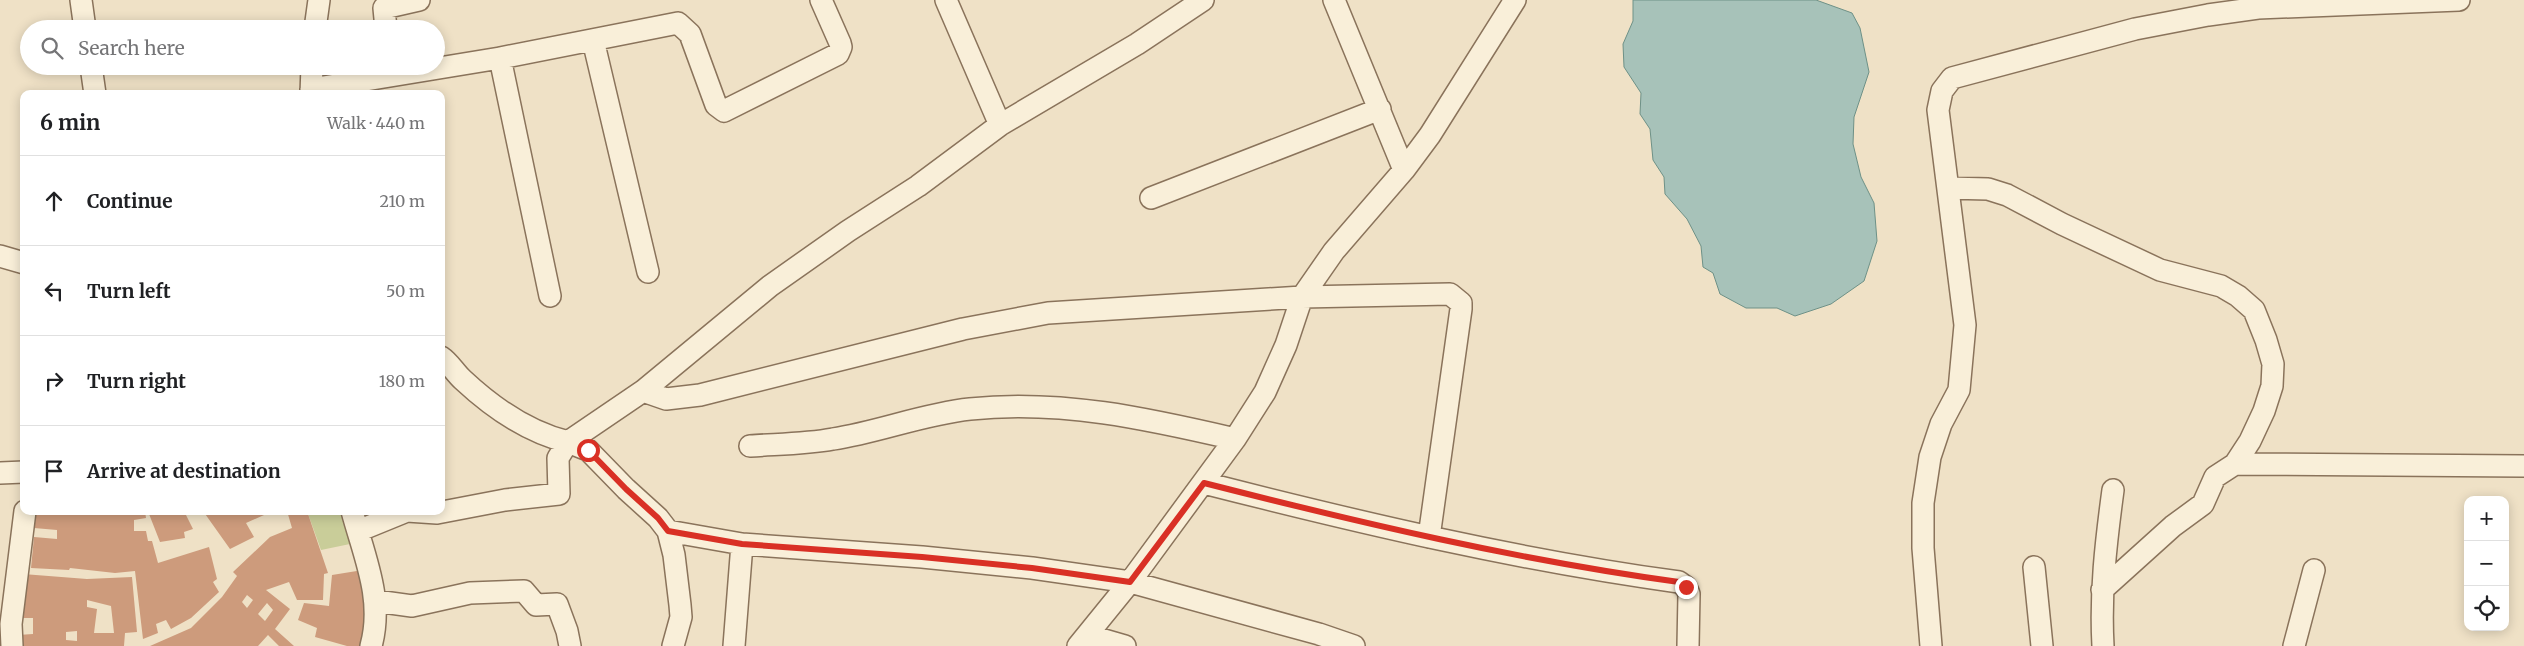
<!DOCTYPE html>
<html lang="en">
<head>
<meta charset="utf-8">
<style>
  :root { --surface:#fff; --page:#f2f2f2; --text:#202124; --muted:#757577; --line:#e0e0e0 }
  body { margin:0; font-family:Merriweather,serif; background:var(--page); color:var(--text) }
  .controls { position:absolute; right:15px; bottom:15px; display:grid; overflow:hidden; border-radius:10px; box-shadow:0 2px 12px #0003 }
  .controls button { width:45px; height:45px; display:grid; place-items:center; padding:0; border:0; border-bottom:1px solid var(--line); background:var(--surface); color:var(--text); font:25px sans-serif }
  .stop { position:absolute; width:15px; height:15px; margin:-11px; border:4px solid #d93025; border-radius:50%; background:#fff }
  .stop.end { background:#d93025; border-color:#fff; box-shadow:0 1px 5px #0008 }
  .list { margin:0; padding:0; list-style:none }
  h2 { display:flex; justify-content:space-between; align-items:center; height:65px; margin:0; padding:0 20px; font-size:21px }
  h2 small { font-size:16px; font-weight:400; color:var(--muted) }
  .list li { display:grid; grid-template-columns:32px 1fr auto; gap:15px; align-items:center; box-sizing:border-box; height:90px; padding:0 20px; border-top:1px solid var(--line) }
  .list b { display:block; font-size:19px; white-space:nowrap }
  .list em { font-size:16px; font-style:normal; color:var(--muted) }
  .icon { flex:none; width:28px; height:28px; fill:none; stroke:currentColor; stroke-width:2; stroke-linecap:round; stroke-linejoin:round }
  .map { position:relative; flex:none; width:2524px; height:646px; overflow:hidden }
  .search { position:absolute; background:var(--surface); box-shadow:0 2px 12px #0003; left:20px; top:20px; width:425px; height:55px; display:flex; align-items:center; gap:12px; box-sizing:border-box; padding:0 18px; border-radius:28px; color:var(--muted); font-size:19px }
  .panel { position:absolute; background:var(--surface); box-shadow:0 2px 12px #0003; left:20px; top:90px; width:425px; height:425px; border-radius:10px }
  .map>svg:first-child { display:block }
  .green { fill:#c9cd99 }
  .water { fill:#a7c2b9; stroke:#6e9187 }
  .building { fill:#cd9b7c; fill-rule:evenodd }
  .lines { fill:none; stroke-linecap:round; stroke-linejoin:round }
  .minor-casing { stroke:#8a735b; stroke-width:24 }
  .minor { stroke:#f9efd9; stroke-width:21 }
  .route { stroke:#d93025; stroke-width:6 }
</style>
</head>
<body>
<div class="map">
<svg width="2524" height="646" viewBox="0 0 2524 646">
  <rect width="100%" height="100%" fill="#efe1c6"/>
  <path class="green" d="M307,511H341L350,544L321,550Z"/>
  <path class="water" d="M1633,0H1816L1852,13L1860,28L1869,72L1854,117L1853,144L1861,177L1874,203L1877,241L1864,281L1831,304L1795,316L1777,308H1746L1720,294L1713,273L1703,267L1701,246L1687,219L1665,194L1664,177L1653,160L1650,129L1640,114L1641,93L1624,67L1623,44L1633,21Z"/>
  <path class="building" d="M36,511H68V513L78,514V511H145L146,518L134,520V531H146L148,541H152L158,563L209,547L217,579L213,582L219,592L191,618L171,629L166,620L156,624L158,633L143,639L135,571L115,573L70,568L69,570L31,568L34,537L57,539V530L34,528Z
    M158,511H184L193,529L184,532L185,538L160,542L149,514Z
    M203,511H273L246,523L254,537L230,549Z
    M287,511H307L328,573L324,574L323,600H297L289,582L266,590L290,609L275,629L294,646H279L268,635L258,646H150L191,628L222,597L237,576L233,572L270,537L292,528ZM247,595L253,600L247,608L242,602ZM267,603L273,610L265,621L258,614Z
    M363,570L370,600L363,646H347L315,637L317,628L298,620L304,603L329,606L332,575Z
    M23,574L87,579L132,577L137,632L125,633L124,646H18V635L33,634V618H23ZM87,600L111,606L114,633H94L97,609L87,607ZM77,631V641L66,640V632Z"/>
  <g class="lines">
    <g class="minor-casing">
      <path id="minor" d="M81,0L85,29
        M946,0L1000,125
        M1334,0L1404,170
        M315,29L319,0
        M386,29L384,8L419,0
        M593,40L648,272
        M500,58L550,296
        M91,66L95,94
        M311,89L500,58L678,23L690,34L716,105L724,111L838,54L841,47L840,43L821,0
        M311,94L312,66
        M1948,188L1988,189L2007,195L2062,224L2160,270L2221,286L2238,296L2254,310L2266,340L2273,364L2272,386L2264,411L2250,441L2235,464L2215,477L2203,504L2173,526L2102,590
        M1151,198L1380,109
        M0,256L24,263
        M441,357C450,363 455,373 463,380C493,408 527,432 568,442L643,391L770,286L848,231L918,186L1000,125L1137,44L1203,0
        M643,391L666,399L700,395L963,329L1048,313L1302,297L1450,294L1461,303V309L1429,537
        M750,446C778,444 806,444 833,439C879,432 923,414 970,409C1059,399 1149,419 1235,439
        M2235,464L2524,466
        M0,473L24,472
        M1204,483C1361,523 1518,560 1679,582L1686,587L1689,594L1688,646
        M352,511C364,556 384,599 371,646
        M358,531L407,511L437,513L505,500L559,494L558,458L568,442L588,450L626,489L658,518L668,531L674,555L680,605L681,617L673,646
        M668,531L742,544L922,557L1032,568L1130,582L1319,634L1354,646
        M2034,567L2042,646
        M376,601L412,606L470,593L524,591L536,605L557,604L567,631L570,646
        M1087,635L1125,646
        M12,646L11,624L25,511
        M734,646L742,544
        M1078,646L1130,582L1235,439L1265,392L1286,345L1302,297L1334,251L1404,170L1430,135L1515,0
        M1931,646L1923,548V503L1930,457L1941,424L1959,390L1965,325L1938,110L1942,91L1952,78L2135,29L2208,15L2258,8L2459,0
        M2103,646C2100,593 2106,542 2113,490
        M2294,646L2314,570"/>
    </g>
    <use href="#minor" class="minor"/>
  </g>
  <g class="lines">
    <path class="route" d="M588,450L626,489L658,518L668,531L742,544L922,557L1032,568L1130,582L1204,483C1361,523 1518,560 1679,582L1686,587"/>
  </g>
</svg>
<div class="controls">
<button>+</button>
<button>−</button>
<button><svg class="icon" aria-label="locate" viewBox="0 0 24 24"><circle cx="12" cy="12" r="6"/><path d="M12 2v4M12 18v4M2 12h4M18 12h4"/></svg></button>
</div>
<div class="stop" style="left:588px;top:450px"></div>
<div class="stop end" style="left:1686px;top:587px"></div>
<div class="search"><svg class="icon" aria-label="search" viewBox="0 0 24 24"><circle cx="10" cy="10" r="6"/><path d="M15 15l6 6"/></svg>Search here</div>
<section class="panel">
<h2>6 min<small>Walk · 440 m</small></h2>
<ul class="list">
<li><svg class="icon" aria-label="ahead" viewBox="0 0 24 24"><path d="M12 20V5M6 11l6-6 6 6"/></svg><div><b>Continue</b></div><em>210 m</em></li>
<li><svg class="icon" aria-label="left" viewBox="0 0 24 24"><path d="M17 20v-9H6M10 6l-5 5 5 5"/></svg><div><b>Turn left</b></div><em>50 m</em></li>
<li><svg class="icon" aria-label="right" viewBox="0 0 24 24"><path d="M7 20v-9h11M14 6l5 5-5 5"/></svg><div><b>Turn right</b></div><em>180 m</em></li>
<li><svg class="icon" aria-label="arrive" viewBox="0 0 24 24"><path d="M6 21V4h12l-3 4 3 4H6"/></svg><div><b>Arrive at destination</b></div></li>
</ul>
</section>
</div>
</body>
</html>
